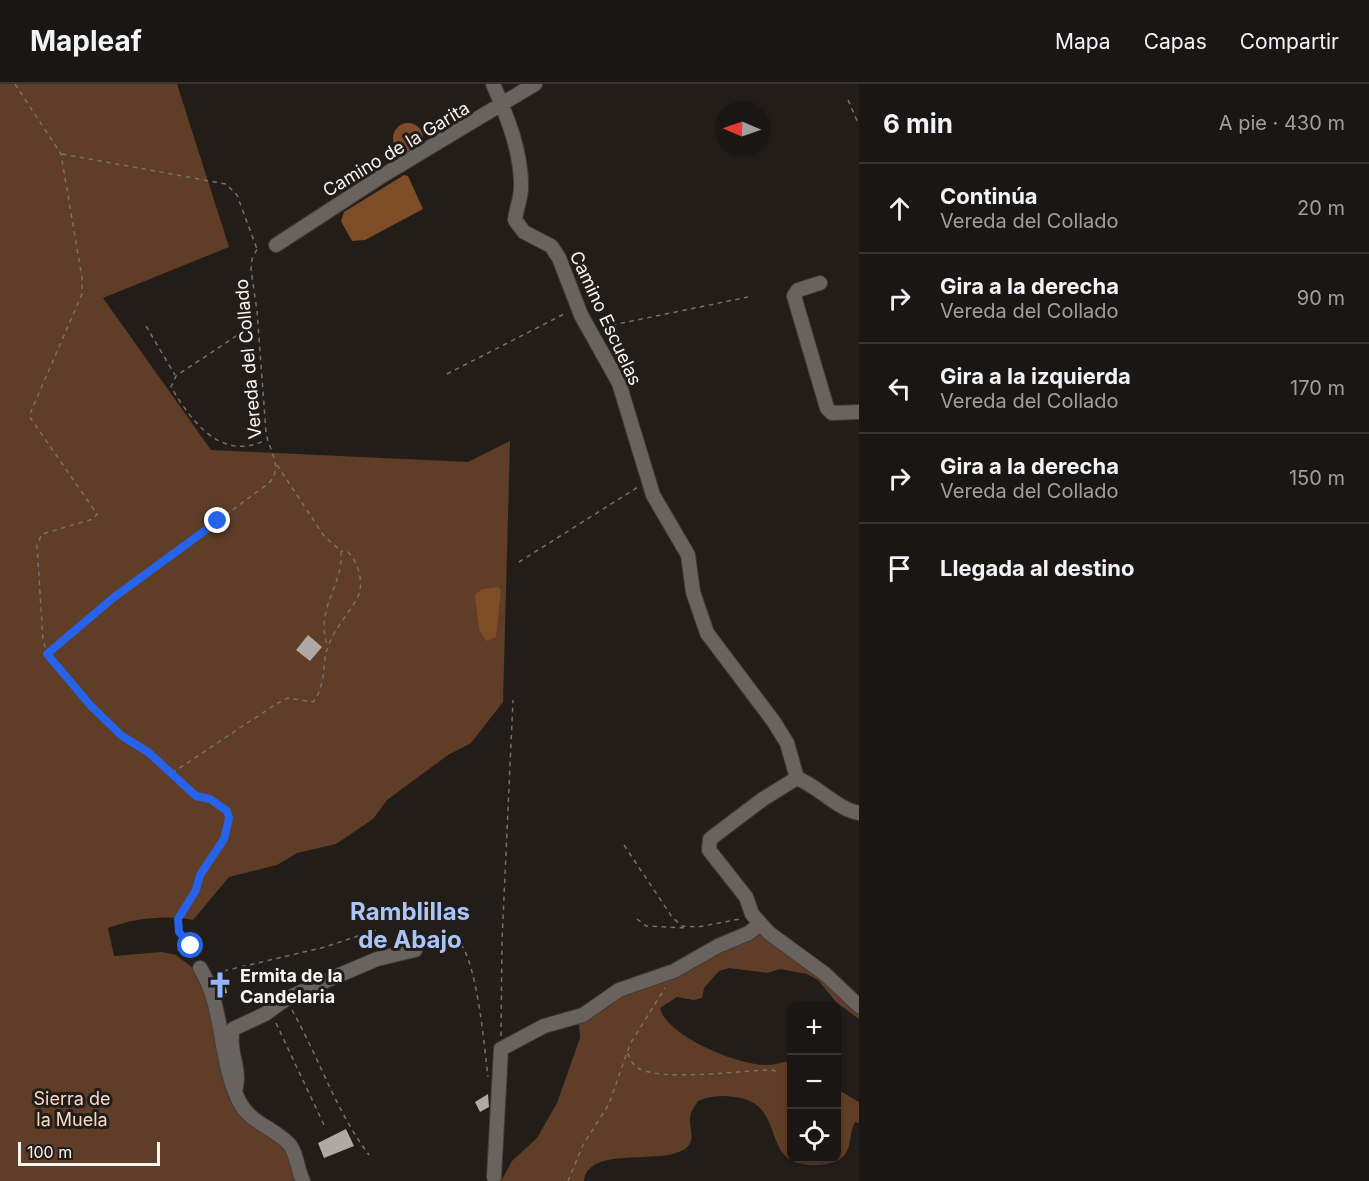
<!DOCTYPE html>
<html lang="es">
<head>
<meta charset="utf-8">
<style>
  :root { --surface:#1a1614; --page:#231f1d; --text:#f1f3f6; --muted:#9f9fa0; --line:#383534 }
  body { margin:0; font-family:Inter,sans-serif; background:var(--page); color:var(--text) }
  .controls { position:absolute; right:18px; bottom:18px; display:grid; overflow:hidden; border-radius:12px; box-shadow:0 2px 4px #0004 }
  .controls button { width:54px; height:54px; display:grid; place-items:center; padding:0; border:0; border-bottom:2px solid var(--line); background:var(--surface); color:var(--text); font:30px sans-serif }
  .compass { position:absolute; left:715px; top:18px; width:54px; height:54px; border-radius:50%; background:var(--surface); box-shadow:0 2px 4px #0004; rotate:272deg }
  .scale { position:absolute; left:18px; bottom:15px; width:142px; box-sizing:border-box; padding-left:6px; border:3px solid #f8f4f1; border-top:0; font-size:16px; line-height:21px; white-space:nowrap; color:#f8f4f1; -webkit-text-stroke:4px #231d1a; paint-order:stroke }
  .stop { position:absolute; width:18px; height:18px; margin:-14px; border:4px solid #2563eb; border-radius:50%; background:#fff }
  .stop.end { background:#2563eb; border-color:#fff; box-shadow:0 2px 6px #0008 }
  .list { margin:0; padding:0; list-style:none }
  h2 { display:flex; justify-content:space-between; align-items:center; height:78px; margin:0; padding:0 24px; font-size:26px }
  h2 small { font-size:20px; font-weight:400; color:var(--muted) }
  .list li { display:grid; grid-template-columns:39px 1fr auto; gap:18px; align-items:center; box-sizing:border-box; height:90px; padding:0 24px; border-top:2px solid var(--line) }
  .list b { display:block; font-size:22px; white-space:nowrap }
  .list p { margin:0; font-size:20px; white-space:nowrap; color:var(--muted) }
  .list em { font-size:20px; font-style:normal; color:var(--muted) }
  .icon { flex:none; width:33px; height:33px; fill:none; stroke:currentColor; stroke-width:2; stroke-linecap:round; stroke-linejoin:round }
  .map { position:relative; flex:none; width:859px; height:1097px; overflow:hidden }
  header { display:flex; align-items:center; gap:36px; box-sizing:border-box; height:84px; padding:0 30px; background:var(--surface); border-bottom:2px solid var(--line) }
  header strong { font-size:28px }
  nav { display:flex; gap:33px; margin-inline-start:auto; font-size:21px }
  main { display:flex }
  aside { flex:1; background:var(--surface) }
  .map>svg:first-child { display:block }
  .green { fill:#5f3d26 }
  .water { fill:#7f4c28 }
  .building { fill:#b0a8a4 }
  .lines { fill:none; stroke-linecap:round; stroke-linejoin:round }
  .minor-casing { stroke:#403b39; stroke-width:16 }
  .path { stroke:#77716e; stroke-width:1.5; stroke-dasharray:4.5 4.5; stroke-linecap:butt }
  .minor { stroke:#69625e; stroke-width:14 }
  .route { stroke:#2563eb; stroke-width:8 }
  .labels { text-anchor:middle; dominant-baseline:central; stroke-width:6; stroke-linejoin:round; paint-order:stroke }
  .street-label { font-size:18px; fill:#f8f4f1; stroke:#231d1a }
  .poi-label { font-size:18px; font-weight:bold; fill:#f8f4f1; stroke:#231d1a; text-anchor:start }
  .park-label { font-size:18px; fill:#f9d8c4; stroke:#231d1a }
  .district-label { font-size:24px; font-weight:bold; fill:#aac5fa; stroke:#231d1a }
</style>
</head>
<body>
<header>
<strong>Mapleaf</strong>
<nav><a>Mapa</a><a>Capas</a><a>Compartir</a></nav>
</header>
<main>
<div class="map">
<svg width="859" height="1097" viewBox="0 0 859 1097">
  <rect width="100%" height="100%" fill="#231d1a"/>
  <path class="green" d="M0,0H177L229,163L103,214L211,366L468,378L510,357L503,618L471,659L448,671L387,716L373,735L336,760L297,769L277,781L229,793L193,836C163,831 137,834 108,844L114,872L162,868L176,871L198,888L207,907L227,1000L287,1064L297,1097H0Z
    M756,850C778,852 840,911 859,927V935L836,918L818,896L807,890L780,885L767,889L729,884L719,887L704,904L702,914L694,916L677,913L660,924C667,953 740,982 768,981C776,981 783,977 791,977L792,1074H836L837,1005L859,1018V1039L855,1038C849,1048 852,1063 844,1072C838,1078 827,1081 818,1081C755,1084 791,1019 734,1013C721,1011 710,1012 698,1017C695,1022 690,1028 690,1034C689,1044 696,1056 686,1064C662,1083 589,1060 584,1097H501L512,1077L537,1054L557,1019L580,954L579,940L618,915L683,887Z"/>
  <path class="water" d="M393 54a15 15 0 1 1 30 0a15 15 0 1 1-30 0Z
    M404,91L408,92L423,125L365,156L352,157L341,137L344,128Z
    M498,503L501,506L496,553L486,557L479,545L475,511L482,505Z"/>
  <path class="building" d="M308,551L322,563L310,577L296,566Z
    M217,891L225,898L227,909L221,910Z
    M488,1010L489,1023L480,1028L475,1018Z
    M346,1045L354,1062L324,1074L318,1059Z"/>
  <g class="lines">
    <g class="minor-casing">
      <path id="minor" d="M493,0C507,32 522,69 521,104C521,115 516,125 515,136L524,148L551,162L559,174L581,231L619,299L653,411L688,471L693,508L707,549L774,638L787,659L797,694C819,703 837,725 859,729
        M276,161L382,92L535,0
        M820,199L798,206L794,212L827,324L832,329L859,328
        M797,694L763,715L710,755L709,766L746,813L752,830L769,849L825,890L859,922
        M200,884C225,924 218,975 239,1017C250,1039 272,1043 288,1059C297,1068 297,1085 303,1097
        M235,1007C242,985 227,966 233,945L265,930L286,915L316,901L377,875L415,866
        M494,1093L501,965L544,942L583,931L619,906L674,887L718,862L749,849L760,840"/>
    </g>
    <path class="path" d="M15,0L61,70L82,194V210L29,332L97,430L93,435L42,450L37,461L43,556L47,570L91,622L122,652L148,668L196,712L210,715L227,727L229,734L224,755L200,791L197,806L178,835L179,848L191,862L196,872
      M848,16L859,41
      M62,70L226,100L237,111L257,165
      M239,228L243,243L242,248L176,292L171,303C192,338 221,378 266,356
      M146,242L175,291
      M603,243L748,213
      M447,290L566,229
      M277,381L324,452L341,467C344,501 315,524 327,560
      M519,478L638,403
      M48,569L113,514L269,399C284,382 269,368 266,348L257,227L251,186L252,175L257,165
      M172,689L276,620L288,614L313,618C327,601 321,579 329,560C335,543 357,520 360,507C362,492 358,479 348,468L341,467
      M624,761L672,833L682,842L698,843L740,835
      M637,835L646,842L687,844
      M461,860C478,886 484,960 488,993
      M215,889L325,863L376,846
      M292,926C319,974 336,1027 369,1071
      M276,939L324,1041
      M501,952L502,857L513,616
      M628,969C630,975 632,980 638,984C661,998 743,986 773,986L778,989
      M568,1097L583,1061L609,1020L630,960L665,904"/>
    <use href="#minor" class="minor"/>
  </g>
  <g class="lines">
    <path class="route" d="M191,862L179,848L178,835L196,806L200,791L224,755L229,734L227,727L210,715L196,712L148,668L122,652L91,622L47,570L113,514L218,437"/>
  </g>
  <defs>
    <g id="church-bare" transform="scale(2.07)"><path d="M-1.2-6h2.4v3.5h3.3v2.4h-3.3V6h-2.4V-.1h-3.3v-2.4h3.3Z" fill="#93b7fd" stroke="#231d1a" stroke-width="2.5" paint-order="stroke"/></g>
  </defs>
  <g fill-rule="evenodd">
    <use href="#church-bare" x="220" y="901"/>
  </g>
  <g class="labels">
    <g class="street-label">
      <text transform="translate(396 65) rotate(-31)">Camino de la Garita</text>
      <text transform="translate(606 234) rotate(65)">Camino Escuelas</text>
      <text transform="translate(248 275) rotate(-95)">Vereda del Collado</text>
    </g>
    <g class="poi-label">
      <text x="240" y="891">Ermita de la<tspan x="240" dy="21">Candelaria</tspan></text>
    </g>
    <g class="park-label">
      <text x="72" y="1014">Sierra de<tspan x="72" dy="21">la Muela</tspan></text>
    </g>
    <g class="district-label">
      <text x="410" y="827">Ramblillas<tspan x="410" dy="28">de Abajo</tspan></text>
    </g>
  </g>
</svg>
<div class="controls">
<button>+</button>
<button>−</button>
<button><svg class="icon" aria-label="locate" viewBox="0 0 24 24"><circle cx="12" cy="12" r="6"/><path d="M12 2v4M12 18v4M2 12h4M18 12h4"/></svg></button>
</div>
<svg class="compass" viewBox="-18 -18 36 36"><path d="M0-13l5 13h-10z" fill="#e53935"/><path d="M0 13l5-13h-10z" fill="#9f9fa0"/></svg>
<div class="scale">100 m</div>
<div class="stop" style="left:191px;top:862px"></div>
<div class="stop end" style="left:218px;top:437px"></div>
</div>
<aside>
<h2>6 min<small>A pie · 430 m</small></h2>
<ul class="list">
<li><svg class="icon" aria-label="ahead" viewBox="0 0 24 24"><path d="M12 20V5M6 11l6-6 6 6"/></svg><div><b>Continúa</b><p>Vereda del Collado</p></div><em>20 m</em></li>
<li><svg class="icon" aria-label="right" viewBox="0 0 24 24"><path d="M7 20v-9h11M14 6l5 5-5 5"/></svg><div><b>Gira a la derecha</b><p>Vereda del Collado</p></div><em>90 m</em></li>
<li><svg class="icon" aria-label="left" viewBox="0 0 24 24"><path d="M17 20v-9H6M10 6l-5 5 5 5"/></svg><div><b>Gira a la izquierda</b><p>Vereda del Collado</p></div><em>170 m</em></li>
<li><svg class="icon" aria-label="right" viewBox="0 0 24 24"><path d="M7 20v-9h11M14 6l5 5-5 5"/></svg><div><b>Gira a la derecha</b><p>Vereda del Collado</p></div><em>150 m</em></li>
<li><svg class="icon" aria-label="arrive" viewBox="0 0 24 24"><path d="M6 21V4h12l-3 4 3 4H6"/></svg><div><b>Llegada al destino</b></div></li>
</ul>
</aside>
</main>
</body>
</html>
